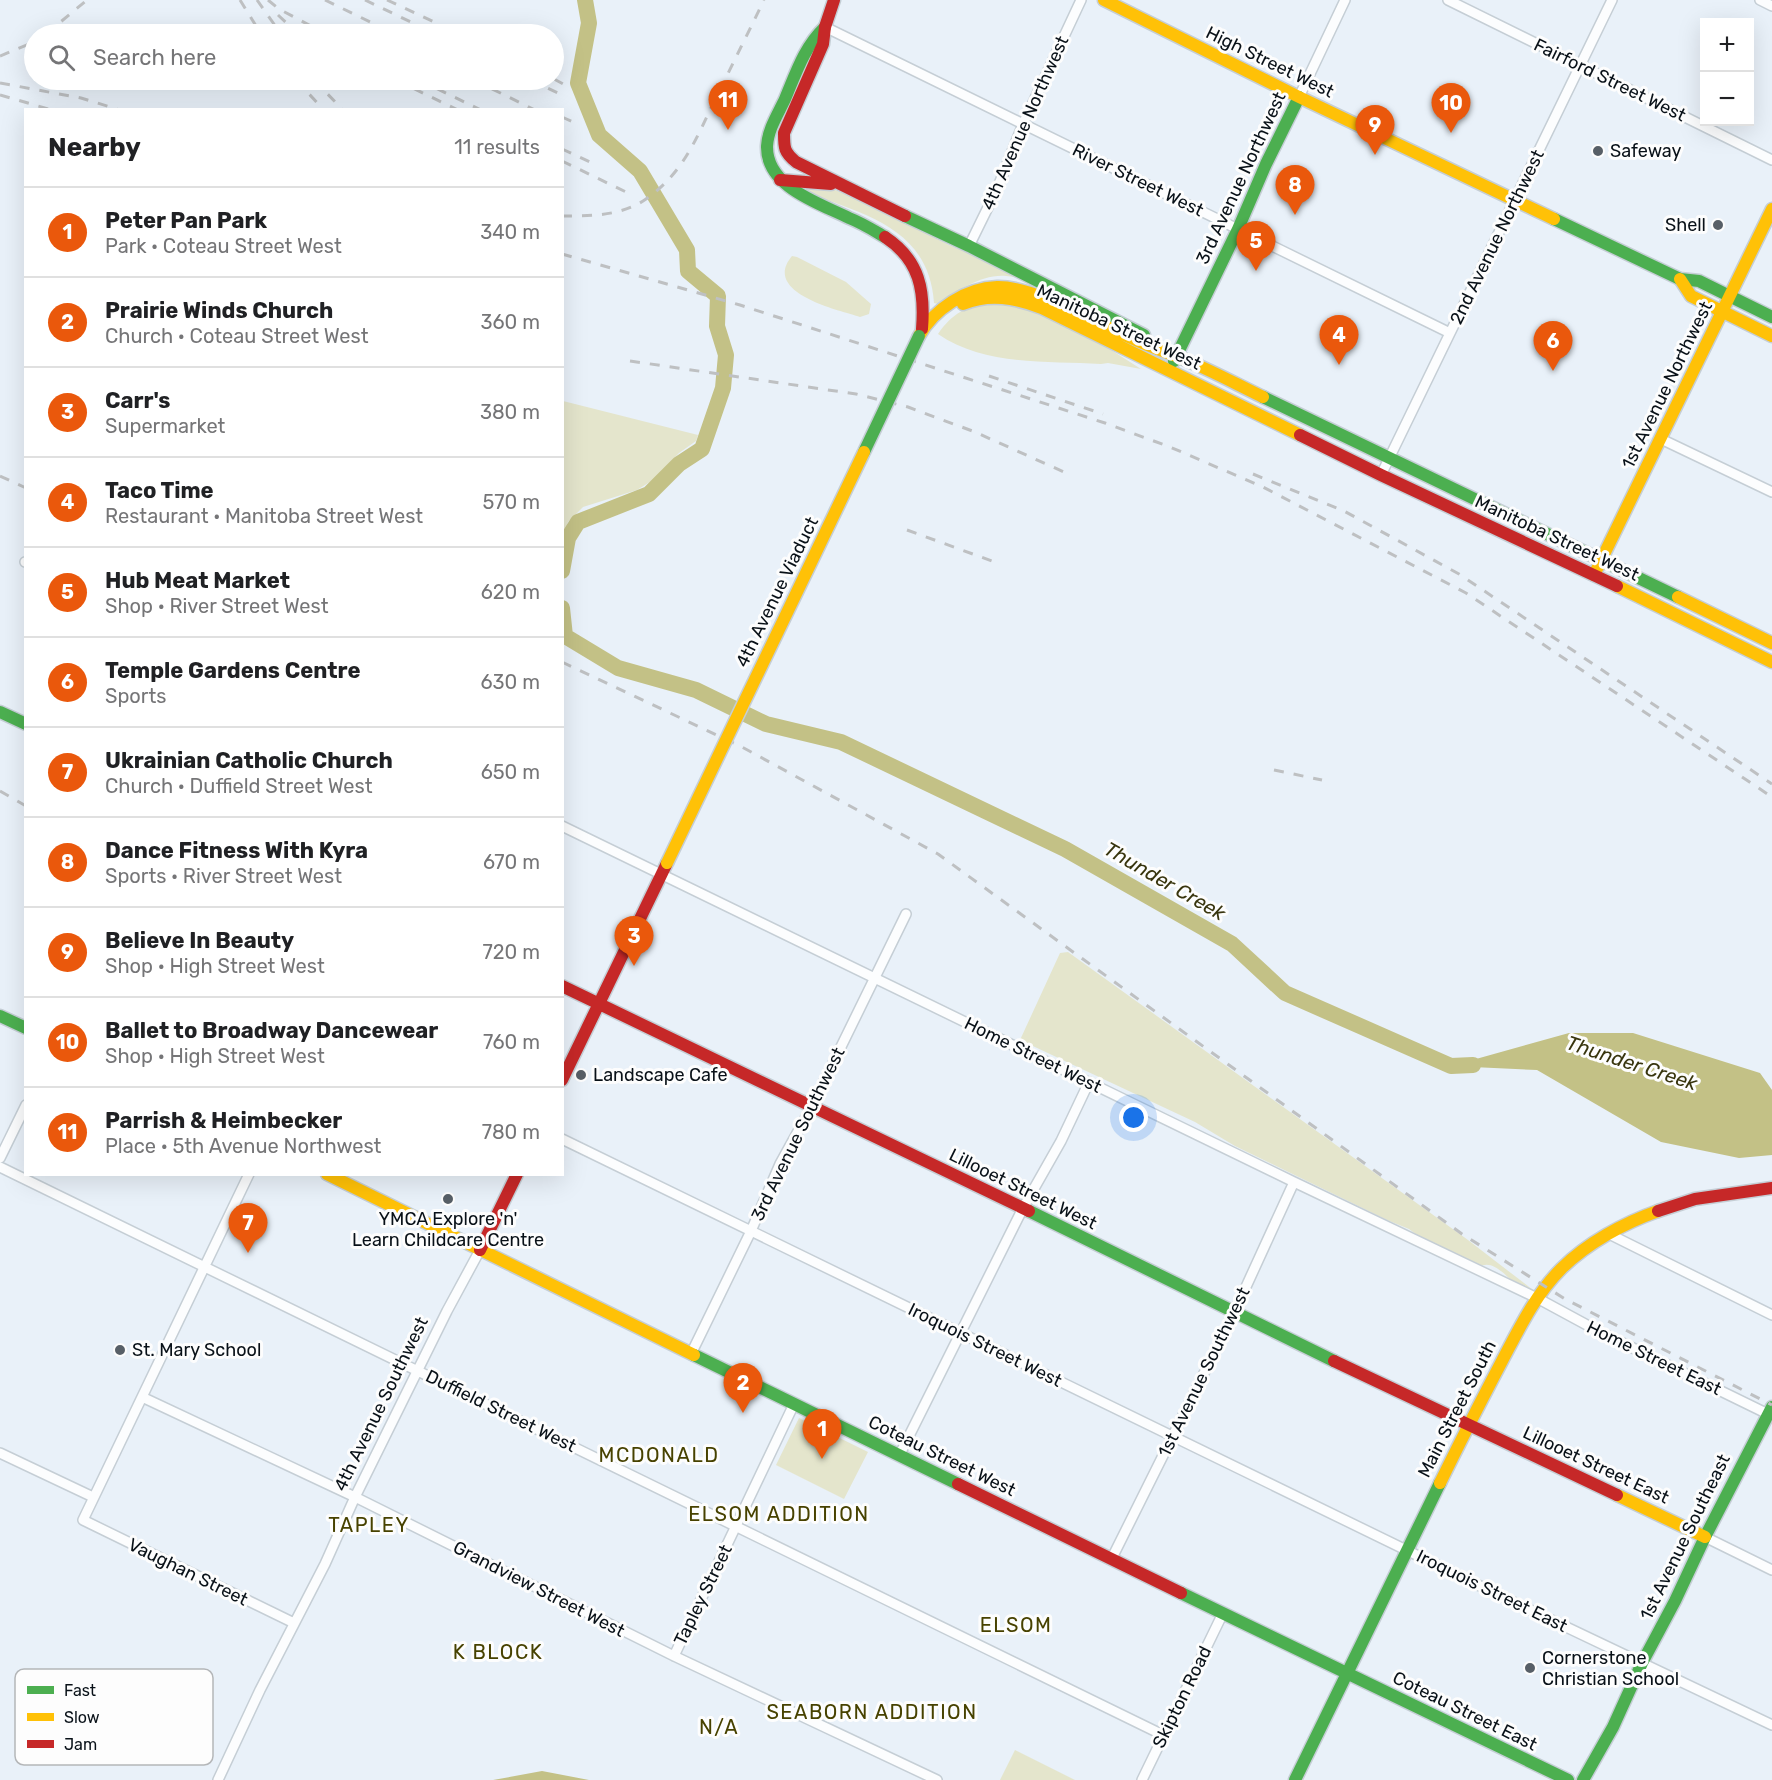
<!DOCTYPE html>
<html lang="en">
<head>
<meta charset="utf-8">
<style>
  :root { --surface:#fff; --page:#f2f2f2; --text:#202124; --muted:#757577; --line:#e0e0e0; --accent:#ea580c }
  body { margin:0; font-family:Rubik,sans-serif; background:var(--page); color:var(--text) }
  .controls { position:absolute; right:18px; top:18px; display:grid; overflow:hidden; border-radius:0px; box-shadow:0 6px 24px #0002 }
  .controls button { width:54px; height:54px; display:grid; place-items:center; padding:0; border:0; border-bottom:2px solid var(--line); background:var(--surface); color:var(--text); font:30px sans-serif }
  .you { position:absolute; left:1134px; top:1118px; width:21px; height:21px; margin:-15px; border:4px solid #fff; border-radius:50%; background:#1a73e8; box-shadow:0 0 0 9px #1a73e833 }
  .badge { display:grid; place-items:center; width:39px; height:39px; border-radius:50%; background:var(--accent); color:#fff; font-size:20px; font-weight:700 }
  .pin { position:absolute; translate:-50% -50px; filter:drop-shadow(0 2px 3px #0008) }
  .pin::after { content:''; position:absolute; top:32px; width:21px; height:18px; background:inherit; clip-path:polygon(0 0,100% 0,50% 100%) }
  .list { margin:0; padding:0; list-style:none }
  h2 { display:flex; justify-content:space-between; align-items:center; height:78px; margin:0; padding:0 24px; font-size:26px }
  h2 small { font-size:20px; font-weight:400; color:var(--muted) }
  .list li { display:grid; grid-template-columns:39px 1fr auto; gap:18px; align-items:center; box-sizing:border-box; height:90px; padding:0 24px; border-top:2px solid var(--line) }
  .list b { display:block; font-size:22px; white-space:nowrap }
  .list p { margin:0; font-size:20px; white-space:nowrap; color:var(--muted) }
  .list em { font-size:20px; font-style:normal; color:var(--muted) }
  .icon { flex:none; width:33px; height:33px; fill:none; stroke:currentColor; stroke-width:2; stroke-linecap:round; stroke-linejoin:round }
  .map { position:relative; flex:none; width:1772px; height:1780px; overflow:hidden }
  .search { position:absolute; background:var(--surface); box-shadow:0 6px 24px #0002; left:24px; top:24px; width:540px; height:66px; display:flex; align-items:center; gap:15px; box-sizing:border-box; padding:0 21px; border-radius:33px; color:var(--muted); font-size:22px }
  .panel { position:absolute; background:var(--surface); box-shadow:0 6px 24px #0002; left:24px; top:108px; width:540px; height:1068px; border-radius:0px }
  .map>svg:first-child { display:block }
  .green { fill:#e4e5cc }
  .water { fill:#c3c186 }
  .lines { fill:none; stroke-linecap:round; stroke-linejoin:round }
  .river { stroke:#c3c186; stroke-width:16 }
  .street-casing { stroke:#c5ced5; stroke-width:12 }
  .fast-casing { stroke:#c5ced5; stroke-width:15 }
  .slow-casing { stroke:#c5ced5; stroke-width:15 }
  .jam-casing { stroke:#c5ced5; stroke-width:15 }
  .street { stroke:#fcfdfe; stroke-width:9 }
  .fast { stroke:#4caf50; stroke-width:12 }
  .slow { stroke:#ffc107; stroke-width:12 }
  .jam { stroke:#c62828; stroke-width:12 }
  .rail { stroke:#bec0c2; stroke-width:3; stroke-dasharray:10 10; stroke-linecap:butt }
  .fast-bridge-casing { stroke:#c5ced5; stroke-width:15; stroke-linecap:butt }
  .slow-bridge-casing { stroke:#c5ced5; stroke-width:15; stroke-linecap:butt }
  .fast-bridge { stroke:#4caf50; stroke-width:12 }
  .slow-bridge { stroke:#ffc107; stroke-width:12 }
  .poi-dot { fill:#575f67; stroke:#fdfdfd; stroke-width:2 }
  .labels { text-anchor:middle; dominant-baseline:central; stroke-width:6; stroke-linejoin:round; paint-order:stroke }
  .street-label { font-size:18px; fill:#091118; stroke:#fdfdfd }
  .poi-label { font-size:18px; fill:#091118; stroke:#fdfdfd; text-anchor:start }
  .water-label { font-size:20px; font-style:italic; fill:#38350e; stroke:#fdfdfd }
  .neighbourhood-label { font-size:20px; letter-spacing:1.5px; fill:#474200; stroke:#fdfdfd }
  .key { fill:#fdfdfd; stroke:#b4b6b8; stroke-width:1.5 }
  .key-label { font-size:16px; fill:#091118 }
</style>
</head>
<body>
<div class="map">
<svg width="1772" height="1780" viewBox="0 0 1772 1780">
  <rect width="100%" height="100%" fill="#e9f1f9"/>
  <path class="green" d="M808,187L835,190L856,198L949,245L958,249H971L1038,284C1028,281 1017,277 1006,276C981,274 958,291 938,304L934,303C929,226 860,213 799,190Z
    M792,256L797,257L846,282L871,304L869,314L860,317C838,310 761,293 792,256Z
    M991,300L1018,304L1055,320L1097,341L1141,369L1108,363L1101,364C1047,361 984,366 938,334C953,312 966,308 991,300Z
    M563,401L698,435L696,441L679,453L653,480L637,490L583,507L568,522L563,540Z
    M1068,952L1468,1240L1533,1290L1530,1291C1525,1289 1520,1287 1516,1284C1506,1277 1493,1258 1479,1267L1421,1238L1409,1229L1387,1220L1235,1146L1195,1122L1020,1040L1060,953Z
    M799,1418L868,1452L844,1499L776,1465Z
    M1015,1750L1075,1780H1000Z"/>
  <path class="water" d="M1569,1033H1633L1760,1073L1772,1090V1155L1739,1158L1661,1142L1537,1070L1451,1066Z
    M542,1771L589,1780H493Z"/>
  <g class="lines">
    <path class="river" d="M562,571L568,538L578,522L649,494L679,464L702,449L723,388L726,355L717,326L718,296L688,271L687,250L640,171L599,135L578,83L589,23L585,0
      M562,608L565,636L618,668L696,690L766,724L841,742L1065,849L1232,944L1285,993L1451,1066L1473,1065"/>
    <g class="street-casing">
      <path id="street" d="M1448,0L1772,160
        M1760,0L1772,6
        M825,27L1450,333
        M1299,97L1345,0
        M969,246L997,189L1023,124L1081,0
        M1661,439L1772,492
        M1381,475L1612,0
        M25,562H26
        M562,826L1294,1182L1537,1298L1598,1331L1772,1416
        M562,1139L1478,1585L1772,1725
        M0,1158L26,1105
        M0,1167L1163,1735
        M249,1174L83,1520L294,1623
        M1609,1234L1772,1315
        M691,1354L751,1231L780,1164L812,1106L906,914
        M142,1397L355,1497L674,1656L937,1780
        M0,1453L93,1497
        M899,1456L1023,1208L1061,1141L1089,1082
        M1705,1537L1772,1570
        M1111,1560L1234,1313L1294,1182
        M674,1656L794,1404
        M218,1780L260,1690L325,1564L355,1497L447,1311L480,1250
        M1142,1780L1223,1613"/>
    </g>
    <g class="fast-casing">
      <path id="fast" d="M825,27C804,47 796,73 785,99C778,114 768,129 767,146C766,187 819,203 849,218C862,223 873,230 885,237
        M905,216L969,246L1144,335
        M1554,219L1680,279L1699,281L1772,317
        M1174,361L1238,229L1266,164L1299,97
        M1263,397L1678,597
        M0,712L26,724
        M0,1016L26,1028
        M1029,1211L1334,1361
        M694,1355L958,1484
        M1181,1593L1568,1780
        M1295,1780L1440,1483
        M1583,1780L1613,1727L1642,1663L1675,1601L1705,1537L1772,1407"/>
    </g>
    <g class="slow-casing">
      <path id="slow" d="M1104,0L1299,97L1554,219
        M1680,279L1691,296L1772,336
        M963,304C990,293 1015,298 1042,308L1300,435
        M919,336C934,309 966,288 997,287C1034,286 1094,322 1129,337C1144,344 1160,350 1176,356C1205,367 1234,383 1263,397
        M1594,575L1772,209
        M1617,586L1772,662
        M1678,597L1772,643
        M327,1174L694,1355
        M1440,1483C1460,1442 1481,1401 1502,1361C1519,1329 1535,1295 1561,1269C1587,1243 1624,1223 1658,1211
        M1617,1495L1705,1537"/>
    </g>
    <g class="jam-casing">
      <path id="jam" d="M834,0L825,27L823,44L784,133C784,148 784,152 796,162L905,216
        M780,180L831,184
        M885,237C920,260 925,291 922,329
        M1300,435L1381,475L1617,586
        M562,986L1029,1211
        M562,1080L667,863
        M1658,1211L1695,1199L1772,1188
        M480,1250L517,1174
        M1334,1361L1617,1495
        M958,1484L1181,1593"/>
    </g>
    <use href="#street" class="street"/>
    <use href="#fast" class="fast"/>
    <use href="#slow" class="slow"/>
    <use href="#jam" class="jam"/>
    <path class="rail" d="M240,0L261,34
      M257,0L281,34
      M268,0L279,9L326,34
      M325,0L395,34
      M365,0L436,34
      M387,0L460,34
      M278,15L291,27L305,34
      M46,34L87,0
      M0,56L34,42
      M554,79L565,85
      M296,80L324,110
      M314,80L343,110
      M396,80L458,110
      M419,80L481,110
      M474,80L535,110
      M530,80L560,94
      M0,83L81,98L120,110
      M0,95L52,110
      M562,117L578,124
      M562,149L590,162
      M562,161L626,192
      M562,216C591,216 622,216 646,199C686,171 697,135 718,94C733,63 749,31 764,0
      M562,254L740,305L1105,423L1170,447L1263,487L1466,593L1772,797
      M630,361L856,394L908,407L975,432L1064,472
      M989,376L1103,414
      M1253,474L1344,511L1459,574L1772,784
      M0,476L26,488
      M907,530L992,561
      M562,662L742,747L938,854L1462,1234L1565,1299L1772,1405
      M1274,770L1322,780
      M0,791L26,806"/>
    <g class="fast-bridge-casing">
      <path id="fast-bridge" d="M864,452L919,336"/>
    </g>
    <g class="slow-bridge-casing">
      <path id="slow-bridge" d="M667,863L864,452"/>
    </g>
    <use href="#fast-bridge" class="fast-bridge"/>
    <use href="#slow-bridge" class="slow-bridge"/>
  </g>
  <g class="poi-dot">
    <circle cx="1598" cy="151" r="6"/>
    <circle cx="1718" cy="225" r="6"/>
    <circle cx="581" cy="1075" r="6"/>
    <circle cx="448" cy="1199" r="6"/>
    <circle cx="120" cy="1350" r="6"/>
    <circle cx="1530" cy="1668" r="6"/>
  </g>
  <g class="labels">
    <g class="street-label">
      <text transform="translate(1270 62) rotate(26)">High Street West</text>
      <text transform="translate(1610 80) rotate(26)">Fairford Street West</text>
      <text transform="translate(1025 123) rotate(-66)">4th Avenue Northwest</text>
      <text transform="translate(1241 178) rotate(-65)">3rd Avenue Northwest</text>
      <text transform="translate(1138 180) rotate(26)">River Street West</text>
      <text transform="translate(1497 237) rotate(-64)">2nd Avenue Northwest</text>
      <text transform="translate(1119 327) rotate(25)">Manitoba Street West</text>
      <text transform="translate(1667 385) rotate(-64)">1st Avenue Northwest</text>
      <text transform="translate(1557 538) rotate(25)">Manitoba Street West</text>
      <text transform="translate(777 592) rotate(-64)">4th Avenue Viaduct</text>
      <text transform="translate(1033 1055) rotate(26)">Home Street West</text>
      <text transform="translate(798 1134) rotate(-64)">3rd Avenue Southwest</text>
      <text transform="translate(1023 1189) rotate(26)">Lillooet Street West</text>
      <text transform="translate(985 1345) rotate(26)">Iroquois Street West</text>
      <text transform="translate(1654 1358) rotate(26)">Home Street East</text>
      <text transform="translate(1204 1372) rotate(-64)">1st Avenue Southwest</text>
      <text transform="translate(381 1404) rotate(-64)">4th Avenue Southwest</text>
      <text transform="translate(1457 1409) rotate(-63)">Main Street South</text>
      <text transform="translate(501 1411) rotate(26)">Duffield Street West</text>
      <text transform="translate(942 1456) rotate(26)">Coteau Street West</text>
      <text transform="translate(1596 1465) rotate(25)">Lillooet Street East</text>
      <text transform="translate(1685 1537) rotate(-64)">1st Avenue Southeast</text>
      <text transform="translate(188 1572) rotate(26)">Vaughan Street</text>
      <text transform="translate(539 1589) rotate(27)">Grandview Street West</text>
      <text transform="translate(1492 1591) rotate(26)">Iroquois Street East</text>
      <text transform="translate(703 1595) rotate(-64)">Tapley Street</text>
      <text transform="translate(1182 1697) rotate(-64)">Skipton Road</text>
      <text transform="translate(1465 1711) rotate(26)">Coteau Street East</text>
    </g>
    <g class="poi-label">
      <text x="1610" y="151">Safeway</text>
      <text x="1706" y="225" text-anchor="end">Shell</text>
      <text x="593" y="1075">Landscape Cafe</text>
      <text x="448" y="1219" text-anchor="middle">YMCA Explore 'n'<tspan x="448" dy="21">Learn Childcare Centre</tspan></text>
      <text x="132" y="1350">St. Mary School</text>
      <text x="1542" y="1658">Cornerstone<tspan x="1542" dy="21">Christian School</tspan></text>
    </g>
    <g class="water-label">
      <text transform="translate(1165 881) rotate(30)">Thunder Creek</text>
      <text transform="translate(1632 1063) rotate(18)">Thunder Creek</text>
    </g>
    <g class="neighbourhood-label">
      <text x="659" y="1455">MCDONALD</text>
      <text x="779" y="1514">ELSOM ADDITION</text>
      <text x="369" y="1525">TAPLEY</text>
      <text x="1016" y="1625">ELSOM</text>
      <text x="498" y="1652">K BLOCK</text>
      <text x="872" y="1712">SEABORN ADDITION</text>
      <text x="719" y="1727">N/A</text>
    </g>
  </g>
  <rect x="15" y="1669" width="198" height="96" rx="9" class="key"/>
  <rect x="27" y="1686" width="27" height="8" fill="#4caf50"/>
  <rect x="27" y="1713" width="27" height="8" fill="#ffc107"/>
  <rect x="27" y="1740" width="27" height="8" fill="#c62828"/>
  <g class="key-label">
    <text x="64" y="1696">Fast</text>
    <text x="64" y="1723">Slow</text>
    <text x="64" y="1750">Jam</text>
  </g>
</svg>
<div class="controls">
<button>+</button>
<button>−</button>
</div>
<div class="you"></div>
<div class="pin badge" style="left:822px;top:1459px">1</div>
<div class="pin badge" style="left:743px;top:1413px">2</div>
<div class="pin badge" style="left:634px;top:966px">3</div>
<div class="pin badge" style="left:1339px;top:365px">4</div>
<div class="pin badge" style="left:1256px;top:271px">5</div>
<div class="pin badge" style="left:1553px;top:371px">6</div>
<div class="pin badge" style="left:248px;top:1253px">7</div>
<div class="pin badge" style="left:1295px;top:215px">8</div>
<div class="pin badge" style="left:1375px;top:155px">9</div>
<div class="pin badge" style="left:1451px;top:133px">10</div>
<div class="pin badge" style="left:728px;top:130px">11</div>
<div class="search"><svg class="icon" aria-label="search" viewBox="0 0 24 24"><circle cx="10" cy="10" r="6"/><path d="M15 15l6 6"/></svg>Search here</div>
<section class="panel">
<h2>Nearby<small>11 results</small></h2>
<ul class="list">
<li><span class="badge">1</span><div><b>Peter Pan Park</b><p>Park · Coteau Street West</p></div><em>340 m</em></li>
<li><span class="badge">2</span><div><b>Prairie Winds Church</b><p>Church · Coteau Street West</p></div><em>360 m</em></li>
<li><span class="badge">3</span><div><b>Carr's</b><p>Supermarket</p></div><em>380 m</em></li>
<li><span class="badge">4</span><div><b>Taco Time</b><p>Restaurant · Manitoba Street West</p></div><em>570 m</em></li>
<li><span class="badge">5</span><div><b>Hub Meat Market</b><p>Shop · River Street West</p></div><em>620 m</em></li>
<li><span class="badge">6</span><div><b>Temple Gardens Centre</b><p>Sports</p></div><em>630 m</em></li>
<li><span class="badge">7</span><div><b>Ukrainian Catholic Church</b><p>Church · Duffield Street West</p></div><em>650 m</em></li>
<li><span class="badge">8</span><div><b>Dance Fitness With Kyra</b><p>Sports · River Street West</p></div><em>670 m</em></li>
<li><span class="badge">9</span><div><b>Believe In Beauty</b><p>Shop · High Street West</p></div><em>720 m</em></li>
<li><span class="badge">10</span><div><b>Ballet to Broadway Dancewear</b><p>Shop · High Street West</p></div><em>760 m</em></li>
<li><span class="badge">11</span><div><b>Parrish &amp; Heimbecker</b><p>Place · 5th Avenue Northwest</p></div><em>780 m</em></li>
</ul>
</section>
</div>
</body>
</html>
